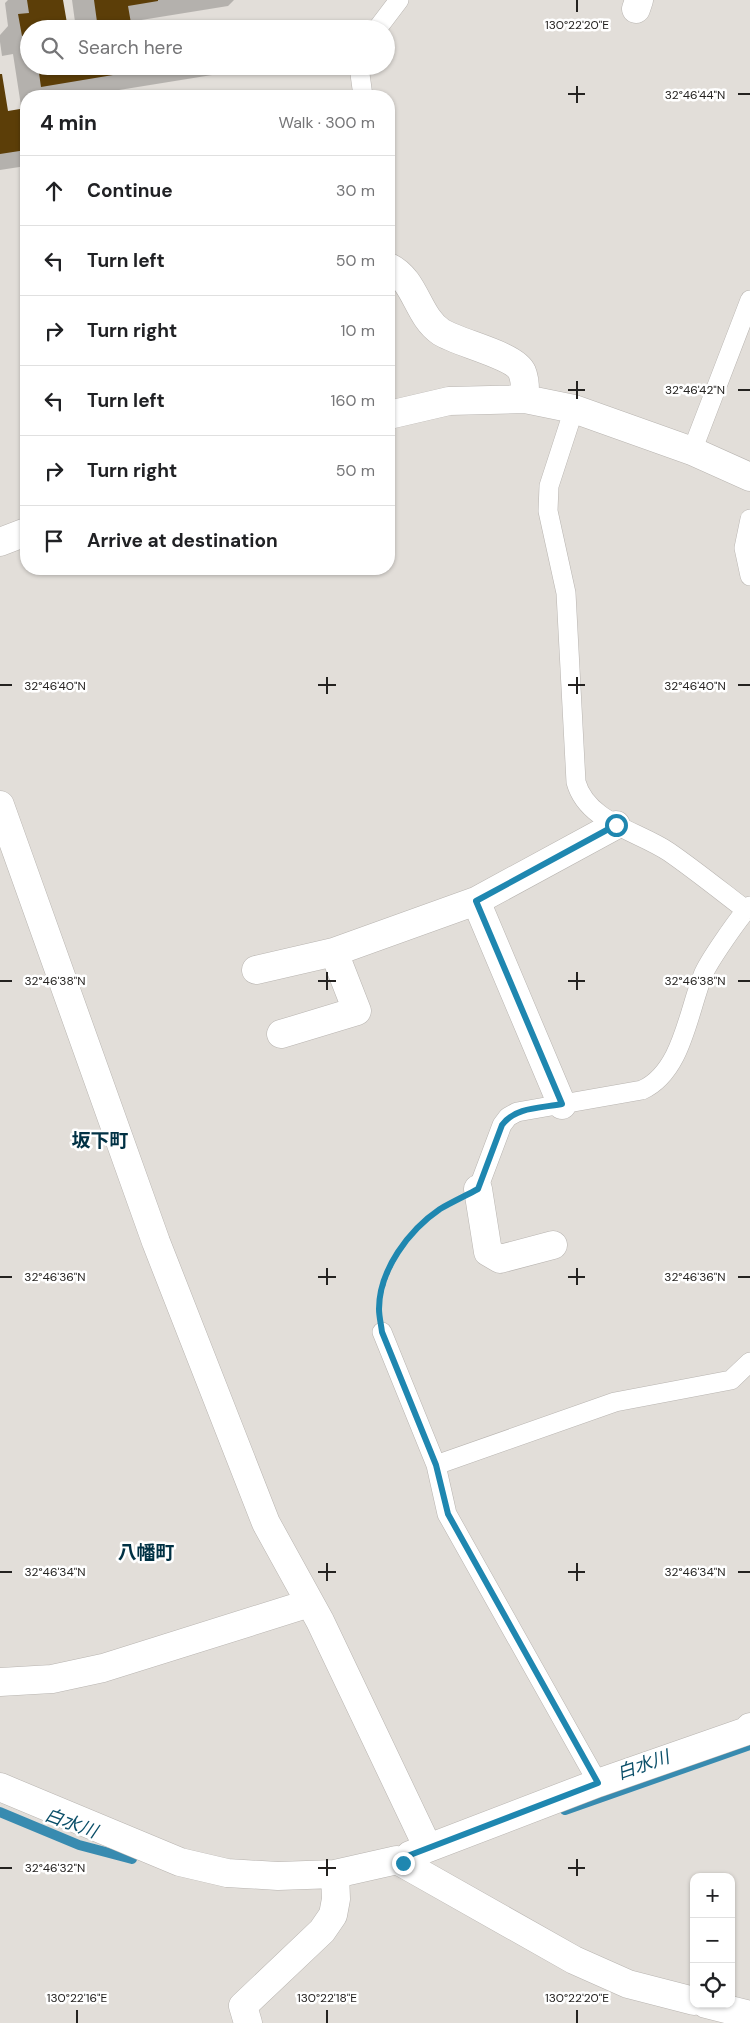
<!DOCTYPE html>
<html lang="en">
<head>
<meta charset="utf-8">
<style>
  :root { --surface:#fff; --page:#f2f2f2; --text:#202124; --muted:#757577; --line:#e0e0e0 }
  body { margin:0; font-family:"DM Sans","Noto Sans JP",sans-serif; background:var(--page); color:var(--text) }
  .controls { position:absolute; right:15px; bottom:15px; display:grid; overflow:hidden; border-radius:10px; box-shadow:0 1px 4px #0004 }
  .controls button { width:45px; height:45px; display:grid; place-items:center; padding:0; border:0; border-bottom:1px solid var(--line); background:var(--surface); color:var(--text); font:25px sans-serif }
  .stop { position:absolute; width:15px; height:15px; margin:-11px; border:4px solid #1f87b0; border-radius:50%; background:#fff }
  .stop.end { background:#1f87b0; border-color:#fff; box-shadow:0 1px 5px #0008 }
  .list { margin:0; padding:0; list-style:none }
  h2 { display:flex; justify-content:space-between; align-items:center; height:65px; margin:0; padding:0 20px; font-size:21px }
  h2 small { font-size:16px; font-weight:400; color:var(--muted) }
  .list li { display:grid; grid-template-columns:32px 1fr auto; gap:15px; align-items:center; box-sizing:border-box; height:70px; padding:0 20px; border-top:1px solid var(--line) }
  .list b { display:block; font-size:19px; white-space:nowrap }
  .list em { font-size:16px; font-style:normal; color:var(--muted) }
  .icon { flex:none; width:28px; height:28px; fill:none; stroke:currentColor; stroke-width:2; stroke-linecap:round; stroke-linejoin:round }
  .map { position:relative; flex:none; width:750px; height:2023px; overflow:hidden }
  .search { position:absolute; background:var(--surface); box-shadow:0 1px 4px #0004; left:20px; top:20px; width:375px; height:55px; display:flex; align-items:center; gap:12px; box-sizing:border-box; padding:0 18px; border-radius:28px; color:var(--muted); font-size:19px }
  .panel { position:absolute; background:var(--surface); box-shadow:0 1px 4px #0004; left:20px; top:90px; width:375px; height:485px; border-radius:20px }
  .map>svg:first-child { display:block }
  .shadow { fill:#0003 }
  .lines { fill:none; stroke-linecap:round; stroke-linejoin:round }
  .stream { stroke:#388bb0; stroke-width:10 }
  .building { fill:#5c3e08 }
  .service-casing { stroke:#b8b4b0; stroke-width:20 }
  .minor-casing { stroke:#b8b4b0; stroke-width:29 }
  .path { stroke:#8c8985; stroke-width:3; stroke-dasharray:4 2.5; stroke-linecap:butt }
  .service { stroke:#fff; stroke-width:19 }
  .minor { stroke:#fff; stroke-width:28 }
  .route { stroke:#1f87b0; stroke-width:6 }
  .ticks { fill:none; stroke:#242220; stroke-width:2 }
  .labels { text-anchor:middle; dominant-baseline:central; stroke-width:5; stroke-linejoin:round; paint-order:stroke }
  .water-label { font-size:18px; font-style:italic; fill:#0b4f69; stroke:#fff }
  .quarter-label { font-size:19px; font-weight:bold; fill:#003144; stroke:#fff }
  .ticks-label { font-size:12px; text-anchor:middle; fill:#242220; stroke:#fff; stroke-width:5; stroke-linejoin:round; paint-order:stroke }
</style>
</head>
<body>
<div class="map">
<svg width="750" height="2023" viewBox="0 0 750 2023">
  <rect width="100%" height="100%" fill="#e2ded9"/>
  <path class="shadow" d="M8,0H62L29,29V66H247L243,70L82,96H26V105L21,106L13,54L2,56L0,42V35L8,26L5,3Z
    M72,0H234L228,6L129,22L130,29H76Z
    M0,75L7,113L26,110V166L0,170Z"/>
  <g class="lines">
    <path class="stream" d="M565,1810L750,1745
      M0,1812L79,1845L132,1859"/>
  </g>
  <path class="building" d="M27,0H63L68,29H29V35L22,36L18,14L29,13Z
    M94,0H158V1L128,6L132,29H98Z
    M260,24V29H234V28Z
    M38,66H161V67L41,87Z
    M0,74H2L8,111L26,108V150L0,154Z"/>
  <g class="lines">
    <g class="service-casing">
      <path id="service" d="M377,29L399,0
        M362,66L360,74L363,96
        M574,409L549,486L548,511L566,593L576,782C587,822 638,831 669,852C695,870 721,891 746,910
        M692,451L750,300
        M750,519L744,548L750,576
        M478,1189L502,1125L508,1117L517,1112L642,1090C682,1072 688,1012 703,975C708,962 740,916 750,906
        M382,1332L436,1465L447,1514L598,1783
        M436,1465L615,1402L731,1380L750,1362"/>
    </g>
    <g class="minor-casing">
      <path id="minor" d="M636,9L639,0
        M389,267C416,280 417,316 441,332C458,343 515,355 522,372C526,381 525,390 525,399
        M389,415L449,401L525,399L574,409L692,451L750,477
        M0,542L26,532
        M0,805L156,1242L266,1523L320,1621L428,1848
        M476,901L562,1105
        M256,970L334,952
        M281,1034L357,1011L334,952L476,901L616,825
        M478,1189L488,1252L500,1259L553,1245
        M0,1682L52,1679L103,1668L310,1603
        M0,1787L180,1862L227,1873L278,1876L335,1874L397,1860L574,1960L628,1984L694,2001
        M410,1855L598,1783L747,1731L750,1727
        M706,2004L750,2015
        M248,2023L243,2006L322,1931L333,1915L336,1899L335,1874"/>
    </g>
    <path class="path" d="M379,1306C386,1263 411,1225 450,1204"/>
    <use href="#service" class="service"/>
    <use href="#minor" class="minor"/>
  </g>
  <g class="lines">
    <path class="route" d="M403,1863L397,1860L598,1783L448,1514L436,1465L382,1332C381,1324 379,1316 379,1309C379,1270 409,1230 440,1209C452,1202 465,1196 478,1189L502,1125C515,1107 541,1108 562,1104L476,901L616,825"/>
  </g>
  <path class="ticks" d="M577,0V12M577,86V103M568,94H585M738,94H750M577,381V399M568,390H585M738,390H750M327,677V694M577,677V694M0,685H12M318,685H336M568,685H585M738,685H750M327,972V990M577,972V990M0,981H12M318,981H336M568,981H585M738,981H750M327,1268V1285M577,1268V1285M0,1277H12M318,1277H336M568,1277H585M738,1277H750M327,1563V1581M577,1563V1581M0,1572H12M318,1572H336M568,1572H585M738,1572H750M327,1859V1876M577,1859V1876M0,1868H12M318,1868H336M568,1868H585M77,2010V2023M327,2010V2023M577,2010V2023"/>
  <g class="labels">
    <g class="water-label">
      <text transform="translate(643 1765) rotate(-19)">白水川</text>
      <text transform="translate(71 1823) rotate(20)">白水川</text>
    </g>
    <g class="quarter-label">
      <text x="100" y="1140">坂下町</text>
      <text x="146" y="1552">八幡町</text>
    </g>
  </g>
  <g class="ticks-label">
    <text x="577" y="29">130°22'20"E</text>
    <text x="695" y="99">32°46'44"N</text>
    <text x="695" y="394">32°46'42"N</text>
    <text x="55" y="690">32°46'40"N</text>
    <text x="695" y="690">32°46'40"N</text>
    <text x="55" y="985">32°46'38"N</text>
    <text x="695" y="985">32°46'38"N</text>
    <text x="55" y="1281">32°46'36"N</text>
    <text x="695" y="1281">32°46'36"N</text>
    <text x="55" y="1576">32°46'34"N</text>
    <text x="695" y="1576">32°46'34"N</text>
    <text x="55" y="1872">32°46'32"N</text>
    <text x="77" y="2002">130°22'16"E</text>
    <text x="327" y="2002">130°22'18"E</text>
    <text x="577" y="2002">130°22'20"E</text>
  </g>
</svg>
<div class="controls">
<button>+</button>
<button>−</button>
<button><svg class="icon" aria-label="locate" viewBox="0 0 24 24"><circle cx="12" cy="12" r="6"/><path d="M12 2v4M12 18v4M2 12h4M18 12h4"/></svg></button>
</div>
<div class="stop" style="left:616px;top:825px"></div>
<div class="stop end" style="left:403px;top:1863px"></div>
<div class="search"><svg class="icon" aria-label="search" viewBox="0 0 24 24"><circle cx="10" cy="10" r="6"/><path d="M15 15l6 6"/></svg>Search here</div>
<section class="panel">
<h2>4 min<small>Walk · 300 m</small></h2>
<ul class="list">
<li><svg class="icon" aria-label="ahead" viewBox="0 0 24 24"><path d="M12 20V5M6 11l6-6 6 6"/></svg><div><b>Continue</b></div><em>30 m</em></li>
<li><svg class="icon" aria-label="left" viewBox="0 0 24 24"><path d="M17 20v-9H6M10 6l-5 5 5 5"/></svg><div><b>Turn left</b></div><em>50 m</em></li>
<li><svg class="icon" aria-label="right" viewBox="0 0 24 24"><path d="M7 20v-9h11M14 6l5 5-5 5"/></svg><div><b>Turn right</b></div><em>10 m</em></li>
<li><svg class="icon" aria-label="left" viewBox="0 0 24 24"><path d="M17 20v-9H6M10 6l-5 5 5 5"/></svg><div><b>Turn left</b></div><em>160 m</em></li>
<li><svg class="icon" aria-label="right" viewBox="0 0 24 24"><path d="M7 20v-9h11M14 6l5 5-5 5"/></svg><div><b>Turn right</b></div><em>50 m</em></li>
<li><svg class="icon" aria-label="arrive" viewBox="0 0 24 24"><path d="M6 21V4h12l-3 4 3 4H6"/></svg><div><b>Arrive at destination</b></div></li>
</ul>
</section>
</div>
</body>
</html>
